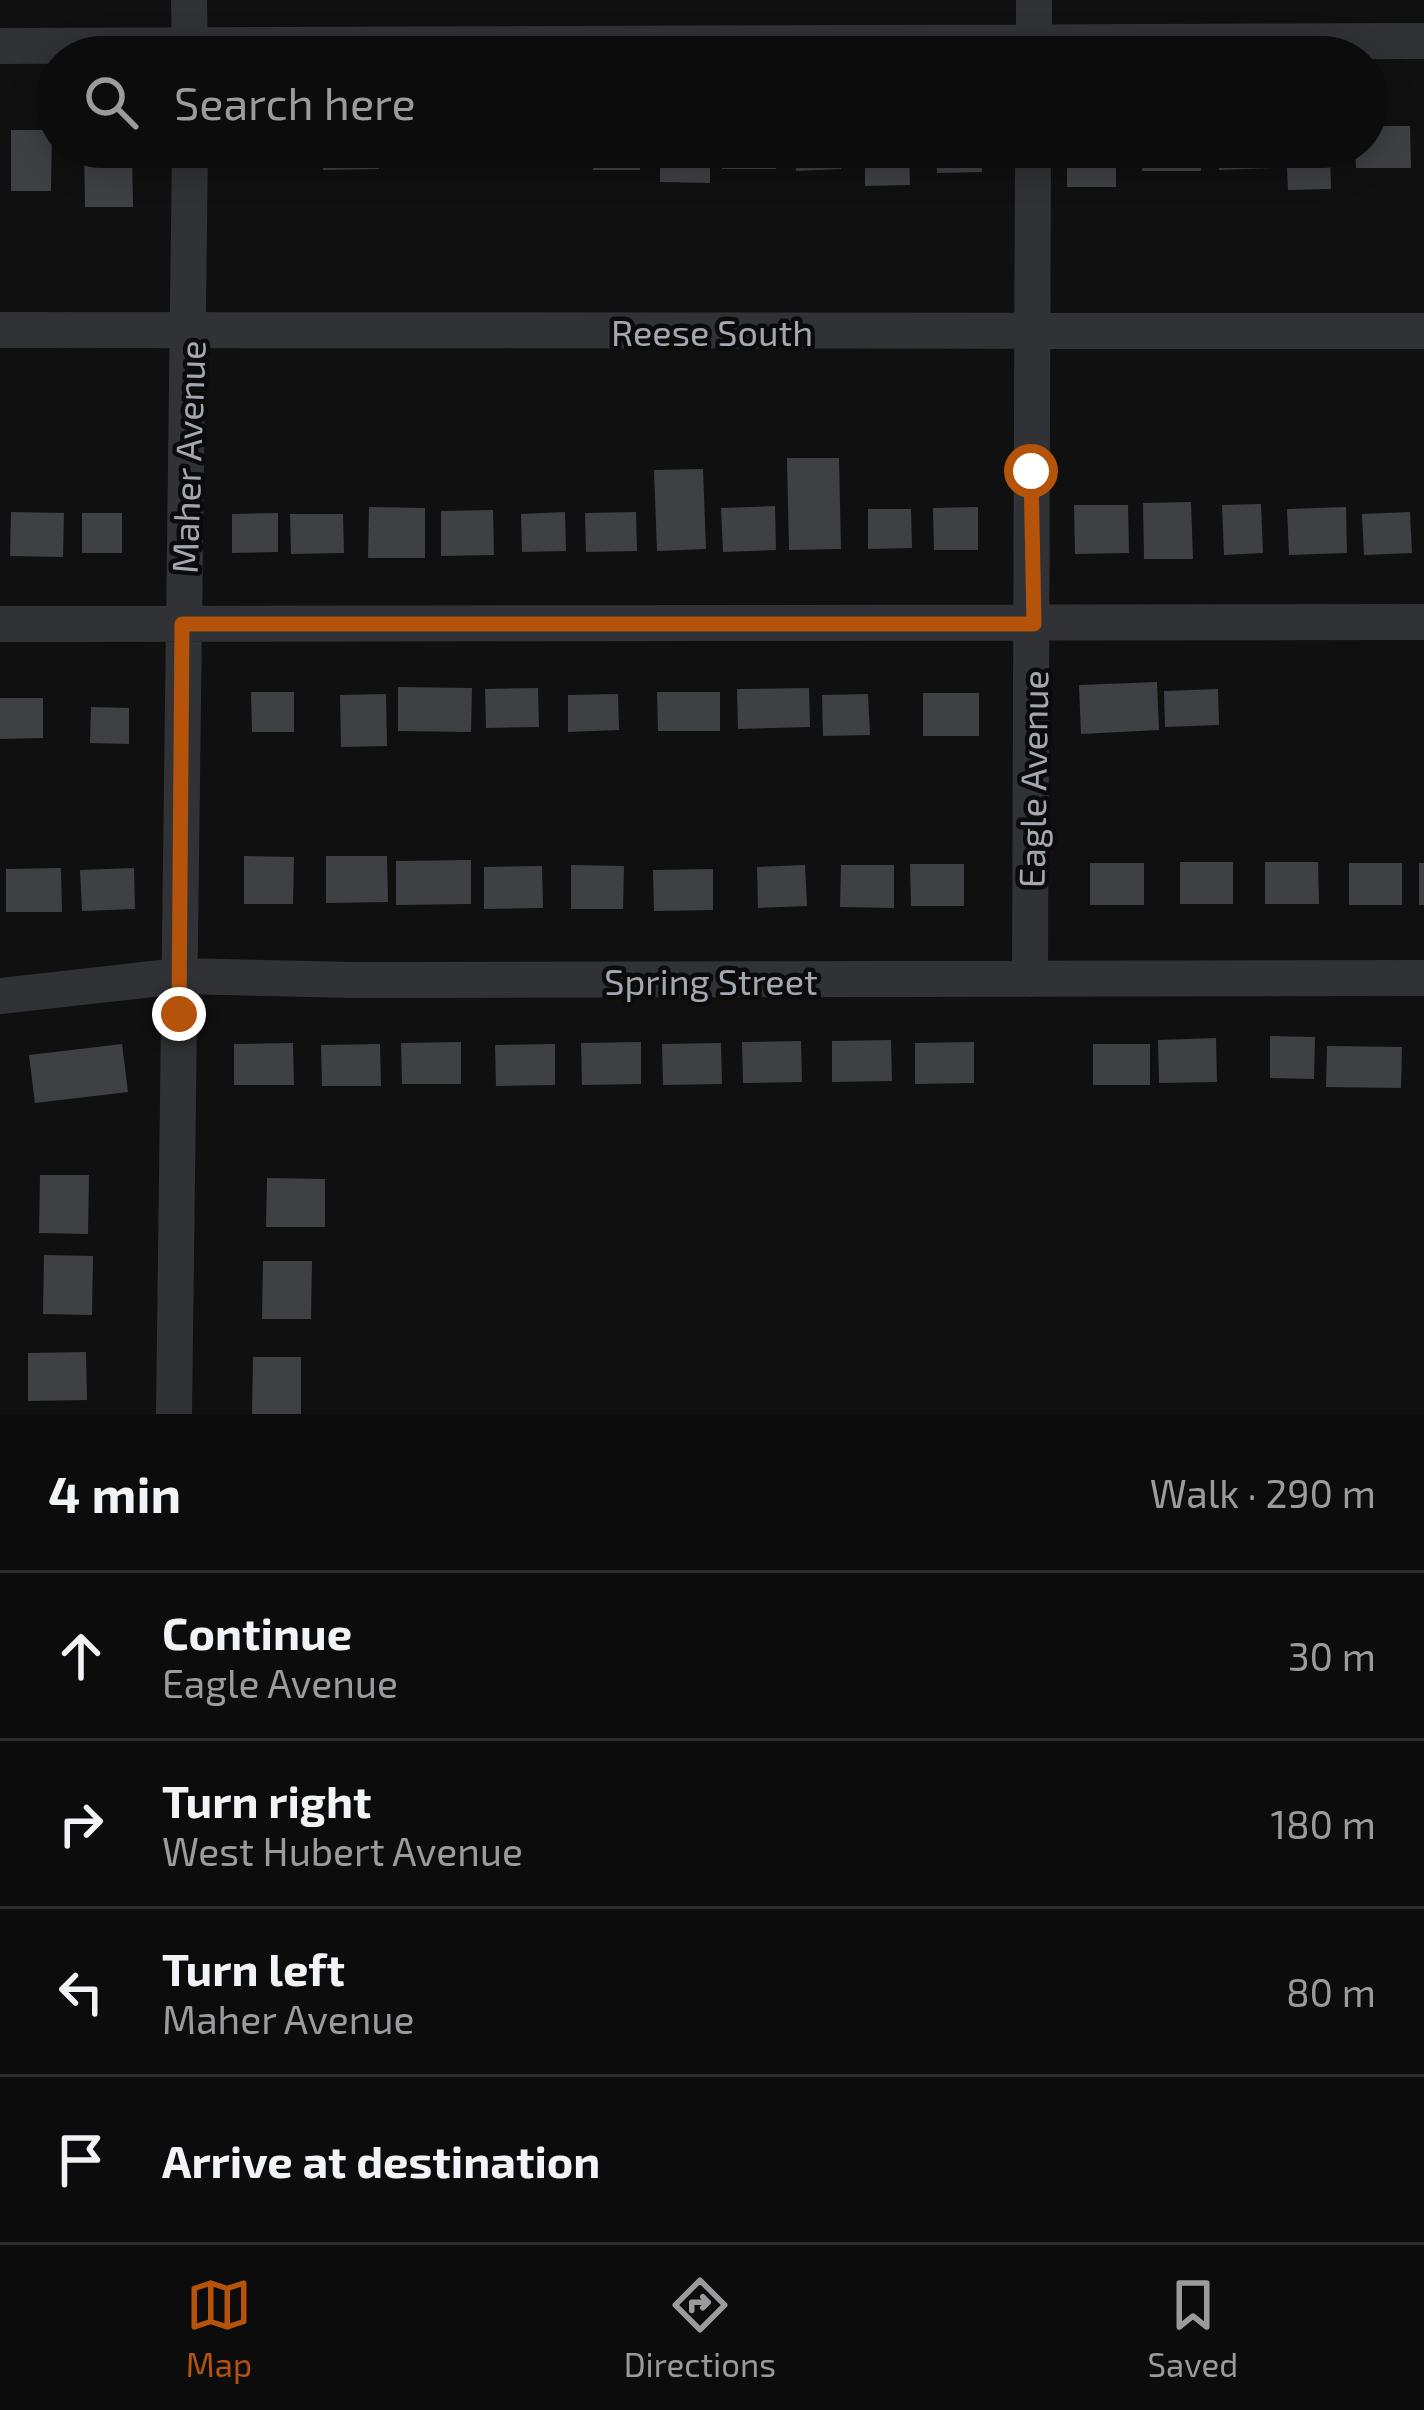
<!DOCTYPE html>
<html lang="en">
<head>
<meta charset="utf-8">
<style>
  :root { --surface:#0c0c0d; --page:#1a1a1b; --text:#f1f3f6; --muted:#9a9b9d; --line:#2c2c2e; --accent:#b45309 }
  body { margin:0; font-family:"Exo 2",sans-serif; background:var(--page); color:var(--text) }
  .stop { position:absolute; width:36px; height:36px; margin:-27px; border:9px solid #b45309; border-radius:50%; background:#fff }
  .stop.end { background:#b45309; border-color:#fff; box-shadow:0 3px 12px #0008 }
  .list { margin:0; padding:0; list-style:none }
  h2 { display:flex; justify-content:space-between; align-items:center; height:156px; margin:0; padding:0 48px; font-size:51px }
  h2 small { font-size:39px; font-weight:400; color:var(--muted) }
  .list li { display:grid; grid-template-columns:78px 1fr auto; gap:36px; align-items:center; box-sizing:border-box; height:168px; padding:0 48px; border-top:3px solid var(--line) }
  .list b { display:block; font-size:45px; white-space:nowrap }
  .list p { margin:0; font-size:39px; white-space:nowrap; color:var(--muted) }
  .list em { font-size:39px; font-style:normal; color:var(--muted) }
  .icon { flex:none; width:66px; height:66px; fill:none; stroke:currentColor; stroke-width:2; stroke-linecap:round; stroke-linejoin:round }
  .map { position:relative; flex:none; width:1424px; height:1414px; overflow:hidden }
  .search { position:absolute; background:var(--surface); box-shadow:0 6px 30px #0003; left:36px; right:36px; top:36px; height:132px; display:flex; align-items:center; gap:30px; box-sizing:border-box; padding:0 42px; border-radius:66px; color:var(--muted); font-size:45px }
  .sheet { height:828px; background:var(--surface) }
  nav { display:flex; justify-content:space-around; align-items:center; box-sizing:border-box; height:168px; border-top:3px solid var(--line); background:var(--surface); font-size:33px; color:var(--muted) }
  nav a { display:grid; justify-items:center; gap:6px }
  nav .on { color:var(--accent) }
  .map>svg:first-child { display:block }
  .building { fill:#3f4044 }
  .lines { fill:none; stroke-linecap:round; stroke-linejoin:round }
  .minor { stroke:#313235; stroke-width:36 }
  .route { stroke:#b45309; stroke-width:15 }
  .labels { text-anchor:middle; dominant-baseline:central; stroke-width:9; stroke-linejoin:round; paint-order:stroke }
  .street-label { font-size:36px; fill:#a3a7b0; stroke:#0b0b0c }
</style>
</head>
<body>
<div class="map">
<svg width="1424" height="1414" viewBox="0 0 1424 1414">
  <rect width="100%" height="100%" fill="#101011"/>
  <path class="building" d="M1367,126H1410L1411,168H1356L1355,147H1367Z
    M11,130H52L51,191H11Z
    M84,147H132L133,207H85Z
    M231,147H287L288,167L231,168Z
    M323,147H378L379,169L323,170Z
    M450,147H494V162L450,164Z
    M510,147H567L566,166L510,165Z
    M593,147H640V170H593Z
    M660,147H710V183L660,182Z
    M722,147H776V169H722Z
    M795,147H841V169L796,171Z
    M865,147H909L910,185L865,186Z
    M936,147H981L982,172L937,173Z
    M1067,147H1116V187H1067Z
    M1143,147H1201V171H1142Z
    M1219,147H1273V168L1219,170Z
    M1286,147H1330L1331,189L1288,190Z
    M787,458H839L841,549L789,550Z
    M703,469L706,549L657,551L654,470Z
    M1191,502L1193,559H1144L1143,503Z
    M1261,504L1263,553L1224,555L1222,505Z
    M1074,505H1128L1129,553L1075,554Z
    M775,506L776,550L723,552L721,508Z
    M369,507L425,508V558H368Z
    M978,507V550H934L933,508Z
    M1346,507L1347,553L1289,555L1287,509Z
    M868,509H911L912,548L868,549Z
    M493,510L494,555L441,556V511Z
    M11,512L64,513L63,557L10,556Z
    M565,512L566,551L522,552L521,514Z
    M636,512L637,551L586,552L585,513Z
    M1410,512L1412,553L1364,555L1362,514Z
    M82,513H122V553H82Z
    M278,513V552L232,553V514Z
    M290,514H343L344,553L291,554Z
    M1157,682L1159,730L1081,734L1079,685Z
    M398,687L472,688L471,732L398,731Z
    M538,688L539,727L486,728L485,689Z
    M809,688L810,727L738,729L737,689Z
    M1218,689L1219,725L1165,727L1164,691Z
    M251,692H294V732H252Z
    M657,692H720V731H658Z
    M923,693H979V736H923Z
    M386,694L387,746L341,747L340,695Z
    M618,694L619,730L568,732V695Z
    M868,694L870,735L823,736L822,695Z
    M0,698H43V738L0,739Z
    M91,707L129,708V744L90,743Z
    M244,856L294,857L293,904H244Z
    M326,856H387L388,902L326,903Z
    M471,860V904L396,905V861Z
    M1180,862H1233V904H1180Z
    M1265,862H1318L1319,904H1265Z
    M1090,863H1144V905H1090Z
    M1349,863H1402V905H1349Z
    M1419,863H1424V905H1419Z
    M910,864H964V906H911Z
    M571,865L624,866L623,909H571Z
    M805,865L807,906L758,908L757,867Z
    M841,865H894V908L840,907Z
    M542,866L543,908L484,909V867Z
    M61,868L62,912H6V869Z
    M134,868L135,909L82,911L80,870Z
    M713,869V910L654,911L653,870Z
    M1270,1036L1315,1037L1314,1079L1270,1078Z
    M1216,1038L1217,1082L1159,1083L1158,1040Z
    M891,1040L892,1081L832,1082V1041Z
    M801,1041L802,1082L743,1083L742,1042Z
    M461,1042V1084H402L401,1043Z
    M641,1042V1084L582,1085L581,1043Z
    M974,1042V1083L915,1084V1043Z
    M293,1043L294,1085H234V1044Z
    M721,1043L722,1084L663,1085L662,1044Z
    M122,1044L128,1092L35,1103L29,1055Z
    M380,1044L381,1086H322L321,1045Z
    M555,1044V1085L496,1086L495,1045Z
    M1093,1044H1150V1085H1093Z
    M1327,1046L1402,1047L1401,1088L1326,1087Z
    M40,1175H89L88,1234L39,1233Z
    M267,1178L325,1179V1227H266Z
    M44,1255L93,1256L92,1315L43,1314Z
    M263,1261H312L311,1319H262Z
    M86,1352L87,1400L28,1401V1353Z
    M253,1357H301V1414H252Z"/>
  <g class="lines">
    <path class="minor" d="M189,0L190,57
      M1034,0V57
      M0,46L1424,41
      M0,330L1424,331
      M0,624L1424,622
      M1030,979L1033,147
      M0,996L179,976L354,980L1424,978
      M174,1414L190,147"/>
  </g>
  <g class="lines">
    <path class="route" d="M179,1014L182,624H1034L1031,471"/>
  </g>
  <g class="labels">
    <g class="street-label">
      <text x="712" y="331">Reese South</text>
      <text transform="translate(187 457) rotate(-88)">Maher Avenue</text>
      <text transform="translate(1032 779) rotate(-89)">Eagle Avenue</text>
      <text x="711" y="980">Spring Street</text>
    </g>
  </g>
</svg>
<div class="stop" style="left:1031px;top:471px"></div>
<div class="stop end" style="left:179px;top:1014px"></div>
<div class="search"><svg class="icon" aria-label="search" viewBox="0 0 24 24"><circle cx="10" cy="10" r="6"/><path d="M15 15l6 6"/></svg>Search here</div>
</div>
<section class="sheet">
<h2>4 min<small>Walk · 290 m</small></h2>
<ul class="list">
<li><svg class="icon" aria-label="ahead" viewBox="0 0 24 24"><path d="M12 20V5M6 11l6-6 6 6"/></svg><div><b>Continue</b><p>Eagle Avenue</p></div><em>30 m</em></li>
<li><svg class="icon" aria-label="right" viewBox="0 0 24 24"><path d="M7 20v-9h11M14 6l5 5-5 5"/></svg><div><b>Turn right</b><p>West Hubert Avenue</p></div><em>180 m</em></li>
<li><svg class="icon" aria-label="left" viewBox="0 0 24 24"><path d="M17 20v-9H6M10 6l-5 5 5 5"/></svg><div><b>Turn left</b><p>Maher Avenue</p></div><em>80 m</em></li>
<li><svg class="icon" aria-label="arrive" viewBox="0 0 24 24"><path d="M6 21V4h12l-3 4 3 4H6"/></svg><div><b>Arrive at destination</b></div></li>
</ul>
</section>
<nav>
<a class="on"><svg class="icon" aria-label="map" viewBox="0 0 24 24"><path d="M3 6l6-2 6 2 6-2v14l-6 2-6-2-6 2zM9 4v14M15 6v14"/></svg>Map</a>
<a><svg class="icon" aria-label="directions" viewBox="0 0 24 24"><path d="M12 3l9 9-9 9-9-9zM9 14v-3h6M13 9l2 2-2 2"/></svg>Directions</a>
<a><svg class="icon" aria-label="saved" viewBox="0 0 24 24"><path d="M7 4h10v16l-5-4-5 4z"/></svg>Saved</a>
</nav>
</body>
</html>
